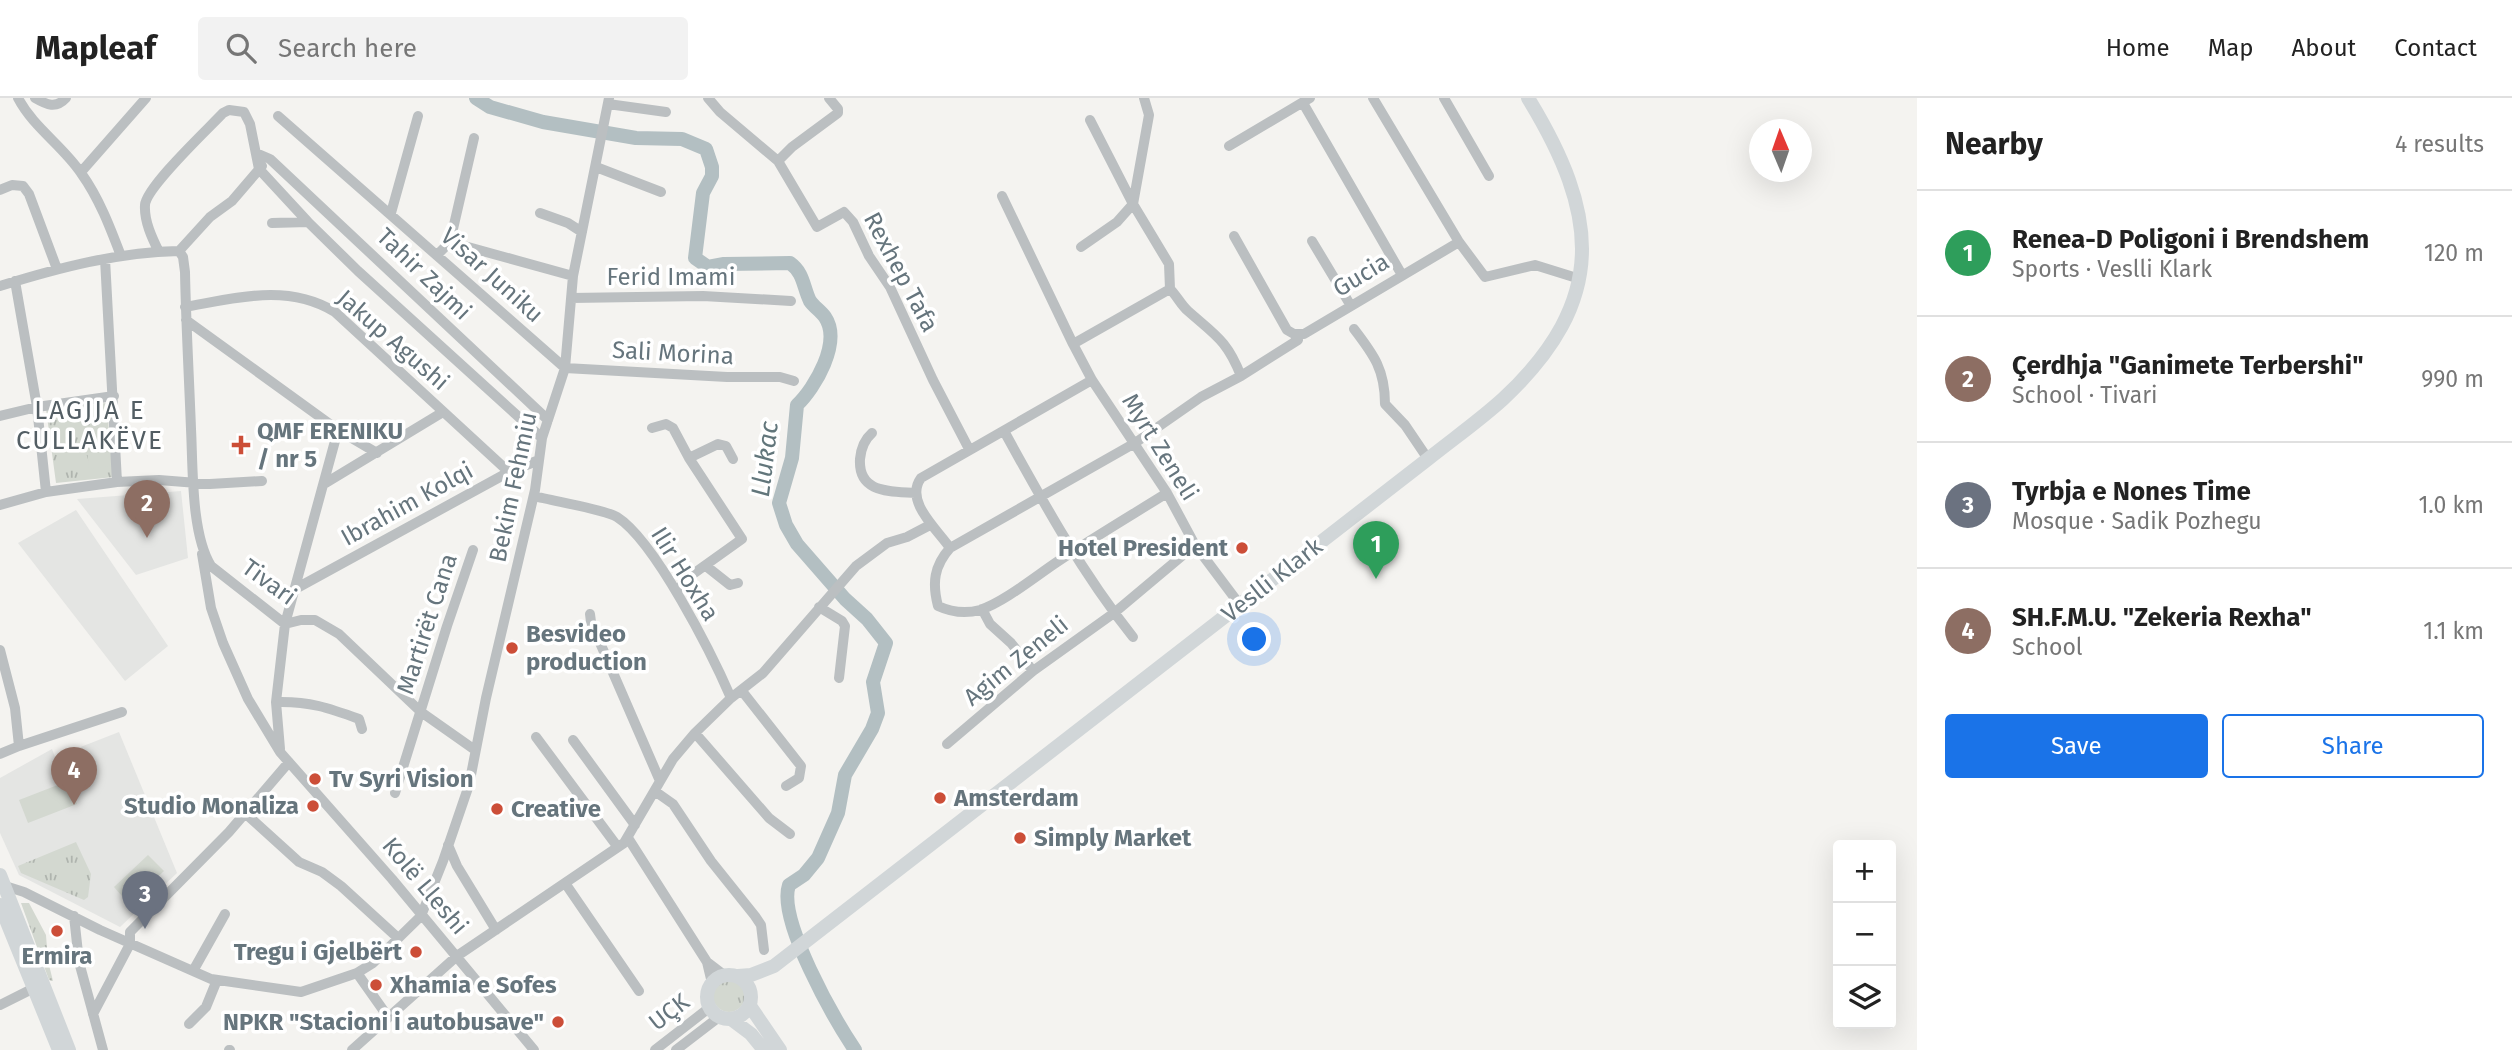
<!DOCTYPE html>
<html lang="en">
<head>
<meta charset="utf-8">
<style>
  :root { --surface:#fff; --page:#f2f2f2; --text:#222; --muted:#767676; --line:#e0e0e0; --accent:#1a73e8 }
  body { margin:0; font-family:"Fira Sans",sans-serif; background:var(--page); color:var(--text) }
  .controls { position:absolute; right:21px; bottom:21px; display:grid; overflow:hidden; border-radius:7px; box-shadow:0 7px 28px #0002 }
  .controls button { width:63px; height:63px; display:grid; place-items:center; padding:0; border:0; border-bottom:2px solid var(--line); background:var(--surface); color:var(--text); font:35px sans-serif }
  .compass { position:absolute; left:1749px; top:21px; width:63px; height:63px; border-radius:50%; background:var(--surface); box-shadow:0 7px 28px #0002; rotate:358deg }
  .you { position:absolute; left:1255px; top:542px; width:24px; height:24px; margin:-18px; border:5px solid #fff; border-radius:50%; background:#1a73e8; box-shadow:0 0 0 10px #1a73e833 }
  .badge { display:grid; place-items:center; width:46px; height:46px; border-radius:50%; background:var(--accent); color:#fff; font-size:23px; font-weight:700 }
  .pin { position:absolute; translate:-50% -58px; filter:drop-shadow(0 2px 4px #0008) }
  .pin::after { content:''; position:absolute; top:37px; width:24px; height:21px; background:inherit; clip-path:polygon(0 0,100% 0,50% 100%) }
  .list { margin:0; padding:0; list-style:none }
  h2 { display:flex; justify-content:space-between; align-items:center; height:91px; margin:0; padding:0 28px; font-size:30px }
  h2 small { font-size:23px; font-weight:400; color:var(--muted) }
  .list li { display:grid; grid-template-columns:46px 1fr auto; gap:21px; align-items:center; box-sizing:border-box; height:126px; padding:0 28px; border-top:2px solid var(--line) }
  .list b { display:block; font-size:26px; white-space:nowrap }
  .list p { margin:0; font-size:23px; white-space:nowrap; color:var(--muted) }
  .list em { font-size:23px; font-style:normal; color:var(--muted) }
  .actions { display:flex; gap:14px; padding:21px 28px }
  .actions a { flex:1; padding:16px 0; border:2px solid var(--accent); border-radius:7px; text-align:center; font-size:24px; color:var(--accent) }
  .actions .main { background:var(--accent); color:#fff }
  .icon { flex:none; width:38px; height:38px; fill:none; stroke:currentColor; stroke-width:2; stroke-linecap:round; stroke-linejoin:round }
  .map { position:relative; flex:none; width:1917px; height:952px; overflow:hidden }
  header { display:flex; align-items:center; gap:42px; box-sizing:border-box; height:98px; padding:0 35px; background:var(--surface); border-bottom:2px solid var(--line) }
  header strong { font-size:33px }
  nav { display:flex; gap:38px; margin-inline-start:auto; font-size:24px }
  .search { width:490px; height:63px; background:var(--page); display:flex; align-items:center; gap:18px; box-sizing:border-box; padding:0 24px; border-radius:7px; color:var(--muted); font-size:26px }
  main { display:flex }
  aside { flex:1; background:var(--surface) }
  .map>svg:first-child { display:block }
  .built { fill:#e4e5e3 }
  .grass { fill:url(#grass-tufts) }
  .pitch { fill:#d3d8d0 }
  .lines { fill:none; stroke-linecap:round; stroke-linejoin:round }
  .river { stroke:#b3bfc2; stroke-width:14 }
  .minor { stroke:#bbbfc1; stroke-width:10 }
  .major { stroke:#d1d6d8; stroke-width:14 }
  .poi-dot { fill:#cc4e38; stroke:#fff; stroke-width:2.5 }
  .labels { text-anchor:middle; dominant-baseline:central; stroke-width:7; stroke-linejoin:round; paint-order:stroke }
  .street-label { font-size:24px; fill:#66757d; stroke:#fff }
  .poi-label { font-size:24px; font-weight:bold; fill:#66757d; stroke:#fff; text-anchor:start }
  .neighbourhood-label { font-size:26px; letter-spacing:2px; fill:#535e64; stroke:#fff }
  .water-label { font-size:26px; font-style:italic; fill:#62767b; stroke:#fff }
</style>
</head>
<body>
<header>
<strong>Mapleaf</strong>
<div class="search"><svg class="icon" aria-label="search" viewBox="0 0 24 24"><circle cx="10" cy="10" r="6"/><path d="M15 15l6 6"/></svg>Search here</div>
<nav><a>Home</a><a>Map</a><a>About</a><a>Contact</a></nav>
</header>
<main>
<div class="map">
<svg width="1917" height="952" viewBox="0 0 1917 952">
  <defs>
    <pattern id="grass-tufts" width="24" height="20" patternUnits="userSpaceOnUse" patternTransform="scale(1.75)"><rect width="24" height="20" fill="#d3d8d0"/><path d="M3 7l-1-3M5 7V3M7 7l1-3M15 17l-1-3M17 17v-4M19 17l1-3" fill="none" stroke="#afb4ae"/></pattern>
  </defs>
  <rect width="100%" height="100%" fill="#f4f3f0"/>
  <path class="built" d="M181,393L188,460L136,477L77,401Z
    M76,412L168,548L125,583L18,445Z
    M119,634L177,775L120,829L19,777L0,735V680L52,651L55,659Z"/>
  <path class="grass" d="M106,305L114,379L56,385L46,311Z
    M76,744L91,776L88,799L84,802L21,775L18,768Z
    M21,805H29L46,837L48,863L53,883L49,882Z
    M713 898a16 16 0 1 1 32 0a16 16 0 1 1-32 0Z"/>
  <path class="pitch" d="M106,339L110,368L89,371L86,342Z
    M68,683L77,706L28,725L19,702Z
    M148,757L164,773L129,806L114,789Z"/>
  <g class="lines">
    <path class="river" d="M476,0L490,9L543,24L636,40L682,41L706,51L712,69V78L703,95L695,160L708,169L724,166L790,165C804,175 803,189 810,203C814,209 821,213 825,219C842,244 815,290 797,307L792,360L779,405L786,427L797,446L845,501L867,521L886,545L873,584L878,615L872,631L845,677L838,715L818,760L804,777L789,787C777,822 835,922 855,952"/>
    <path class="minor" d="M18,0C33,29 63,48 81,75C99,100 110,129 121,158
      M35,0C47,7 56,11 66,0
      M708,0L720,14L778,63L817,129L844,114L853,124L869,158L890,189L933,282L969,351
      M1373,0L1459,144L1485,179L1535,167L1580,181
      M1444,0L1489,78
      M1303,5L1402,177
      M608,6L666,14
      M278,18L565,270L727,279H780L794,283
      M1090,22L1133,106L1169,166L1170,191
      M1229,48L1310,0
      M256,55L270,61L548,322
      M778,63L792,49L838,15V11L829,0
      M596,69L661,94
      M81,74L146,0
      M0,92L12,87L23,88L29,96L57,171
      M1002,98L1073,246L1092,282L1167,395L1195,447L1240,507
      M1133,106L1149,17L1144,0
      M391,115L418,18
      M540,115L568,125L582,134
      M272,125L308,124
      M1234,138L1287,232L1294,236H1304L1459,144
      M1312,143L1351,208
      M450,144L474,40
      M1081,149L1117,124L1133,106
      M179,153L183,159L185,174C186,226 189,278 191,331C193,369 191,436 211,468L285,526L301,522H315L339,536L421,614L475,652
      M179,153L210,119L232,103L262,68
      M159,154C152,140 144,123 145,107C146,89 208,31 223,15L229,12L244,14L250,26L259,71L308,124L358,173L542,340
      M437,157L450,144L573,178
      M105,161L117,384
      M15,183L37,309L46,394
      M0,188C58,170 118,154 179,153
      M1170,191C1177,198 1181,207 1188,213C1215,237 1227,242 1241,278
      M571,200L703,198L791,203
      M185,209C236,200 288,185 335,214L509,374
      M186,222L338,332L377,355
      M1354,231C1374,257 1385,272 1385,306L1405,327L1428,361
      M1073,246L1170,191
      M0,318L37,309L114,298
      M652,330L666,326L673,330L689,360
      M1004,333C1043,404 1082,475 1133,539
      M872,335C864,342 861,350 860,361C858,395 889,393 915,395
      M324,386L443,314
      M1167,395C1130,418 1093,440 1057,464C1036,478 1004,504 980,512C965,516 951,514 938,508C932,485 934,468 950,450L1135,345L1201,299L1241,278L1298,242L1294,236
      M534,398C552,403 604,411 617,419C655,443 712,556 731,600
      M0,407L46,394L117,384L159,382L210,386L262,383
      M950,450C937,431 904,403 921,380L1092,282
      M202,456L211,510L223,545L248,601L280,654L392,781L534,952
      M706,468L730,487L738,485
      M297,490L509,374L539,362
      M676,493L693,476L742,441L689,360L718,346L726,348L733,361
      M819,509L842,523L845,528L839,580
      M982,511L990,526L1011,545L1033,573
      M590,516L591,524L660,683
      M0,552L15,610L19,648
      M742,593L801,668L799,680L786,688
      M276,604C309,603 329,610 359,621L362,631
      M695,635L769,720L790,736
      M536,639L617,748
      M573,642L635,727
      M947,646L1033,573L1114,515L1195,447
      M280,651L276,604L285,526L338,332
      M0,656L19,648L122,614
      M656,694L673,706L711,763L755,818L761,827L764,852
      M395,695L447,528L473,452
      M246,716L299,764L322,774L341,788L398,840
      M628,740L707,864L724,877
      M448,747L457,768L496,832
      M565,785L639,893
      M0,789L5,788L24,794L100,832L211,881L301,894L357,875L373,865L421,818L443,763L469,687L486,600L535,392L542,340L565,270L573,178L609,0
      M74,818L79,864L103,952
      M707,864L712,885
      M193,873L225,816
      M357,875L388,919
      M0,907L38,888
      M93,916L130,846V834L229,734L289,664
      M189,926L206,909L217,882
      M229,952H230
      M352,952L457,858L624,745L673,661L695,635L731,600L763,575L856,468L887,445L907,439L930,427
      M655,952L709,910
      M676,952L719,919"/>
    <path class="major" d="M0,777L69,952
      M0,807L59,952
      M707 899a22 22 0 1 1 44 0a22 22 0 1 1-44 0Z
      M738,878L751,877L774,868L1428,361C1453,341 1480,322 1503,301C1609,202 1599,116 1528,0
      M750,908L780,952
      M731,921L751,936L764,952"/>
  </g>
  <g class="poi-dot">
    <path d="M237.5 336.5h7v7h7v7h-7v7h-7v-7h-7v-7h7z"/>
    <circle cx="1242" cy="450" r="7"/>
    <circle cx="512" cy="550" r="7"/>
    <circle cx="315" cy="681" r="7"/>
    <circle cx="940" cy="700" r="7"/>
    <circle cx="313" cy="708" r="7"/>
    <circle cx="497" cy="711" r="7"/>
    <circle cx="1020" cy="740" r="7"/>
    <circle cx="57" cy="833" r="7"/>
    <circle cx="416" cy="854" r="7"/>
    <circle cx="376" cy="887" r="7"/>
    <circle cx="558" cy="924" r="7"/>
  </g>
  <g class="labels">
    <g class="street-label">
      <text transform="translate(901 174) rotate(62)">Rexhep Tafa</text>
      <text transform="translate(424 176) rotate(44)">Tahir Zajmi</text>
      <text transform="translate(492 177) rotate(42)">Visar Juniku</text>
      <text transform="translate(1361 177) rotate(-31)">Gucia</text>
      <text x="671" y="179">Ferid Imami</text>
      <text transform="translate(393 242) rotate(41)">Jakup Agushi</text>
      <text transform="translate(673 255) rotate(3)">Sali Morina</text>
      <text transform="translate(1160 349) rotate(58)">Myrt Zeneli</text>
      <text transform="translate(513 389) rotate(-78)">Bekim Fehmiu</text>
      <text transform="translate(407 406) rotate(-29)">Ibrahim Kolqi</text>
      <text transform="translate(685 476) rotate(58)">Ilir Hoxha</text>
      <text transform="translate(1272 482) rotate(-38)">Veslli Klark</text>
      <text transform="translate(269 484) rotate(36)">Tivari</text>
      <text transform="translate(427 526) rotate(-72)">Martirët Cana</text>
      <text transform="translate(1016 563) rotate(-39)">Agim Zeneli</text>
      <text transform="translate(425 788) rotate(50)">Kolë Lleshi</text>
      <text transform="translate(669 914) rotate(-38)">UÇK</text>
    </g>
    <g class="poi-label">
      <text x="257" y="333">QMF ERENIKU<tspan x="257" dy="28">/ nr 5</tspan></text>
      <text x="1228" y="450" text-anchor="end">Hotel President</text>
      <text x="526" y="536">Besvideo<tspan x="526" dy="28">production</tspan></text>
      <text x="329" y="681">Tv Syri Vision</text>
      <text x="954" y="700">Amsterdam</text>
      <text x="299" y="708" text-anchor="end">Studio Monaliza</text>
      <text x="511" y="711">Creative</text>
      <text x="1034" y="740">Simply Market</text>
      <text x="402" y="854" text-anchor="end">Tregu i Gjelbërt</text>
      <text x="57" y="858" text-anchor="middle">Ermira</text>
      <text x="390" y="887">Xhamia e Sofes</text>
      <text x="544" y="924" text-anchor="end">NPKR "Stacioni i autobusave"</text>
    </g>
    <g class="neighbourhood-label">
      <text x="90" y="312">LAGJJA E<tspan x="90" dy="30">CULLAKËVE</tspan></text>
    </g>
    <g class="water-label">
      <text transform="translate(765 361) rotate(-83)">Llukac</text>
    </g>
  </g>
</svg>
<div class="controls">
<button>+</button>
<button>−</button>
<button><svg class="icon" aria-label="layers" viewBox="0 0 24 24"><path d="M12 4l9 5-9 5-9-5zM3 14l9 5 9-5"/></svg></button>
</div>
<svg class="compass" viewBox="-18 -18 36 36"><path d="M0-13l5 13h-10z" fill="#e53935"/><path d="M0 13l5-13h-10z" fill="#767676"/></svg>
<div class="you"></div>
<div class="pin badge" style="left:1376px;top:481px;background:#2e9e5b">1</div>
<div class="pin badge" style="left:147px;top:440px;background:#8d6e63">2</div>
<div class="pin badge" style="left:145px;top:831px;background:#6b7280">3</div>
<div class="pin badge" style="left:74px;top:707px;background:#8d6e63">4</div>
</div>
<aside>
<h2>Nearby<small>4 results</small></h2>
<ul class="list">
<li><span class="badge" style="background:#2e9e5b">1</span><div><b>Renea-D Poligoni i Brendshem</b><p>Sports · Veslli Klark</p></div><em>120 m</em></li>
<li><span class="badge" style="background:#8d6e63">2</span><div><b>Çerdhja &quot;Ganimete Terbershi&quot;</b><p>School · Tivari</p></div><em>990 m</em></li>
<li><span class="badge" style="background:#6b7280">3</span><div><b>Tyrbja e Nones Time</b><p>Mosque · Sadik Pozhegu</p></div><em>1.0 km</em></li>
<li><span class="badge" style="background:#8d6e63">4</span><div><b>SH.F.M.U. &quot;Zekeria Rexha&quot;</b><p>School</p></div><em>1.1 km</em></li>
</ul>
<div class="actions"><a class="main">Save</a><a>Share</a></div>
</aside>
</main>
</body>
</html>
